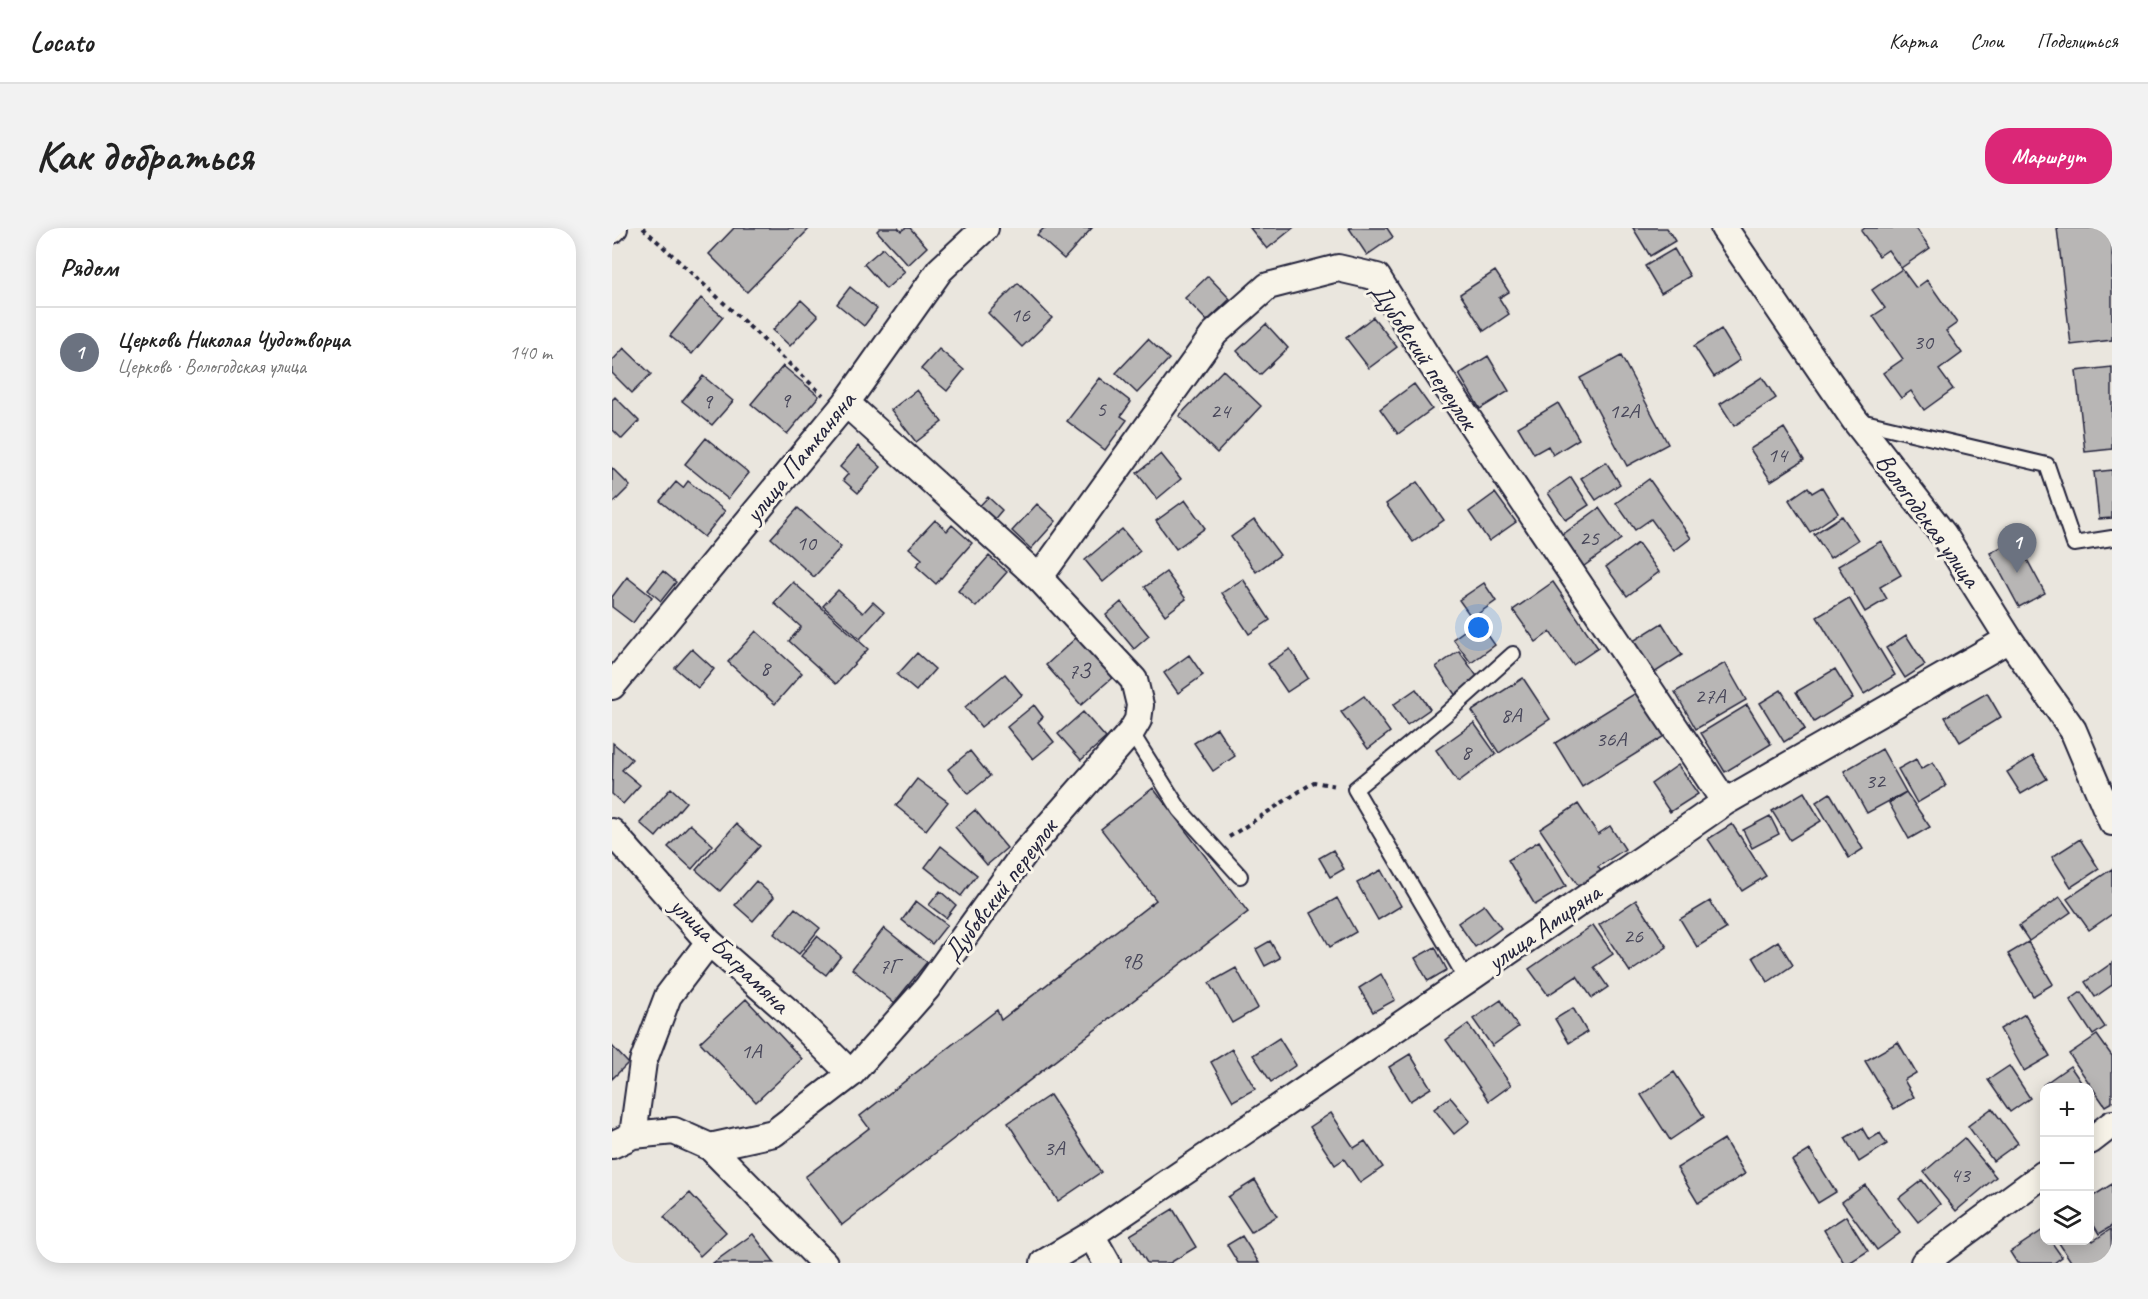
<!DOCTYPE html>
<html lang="ru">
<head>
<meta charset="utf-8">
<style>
  :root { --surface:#fff; --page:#f2f2f2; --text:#222; --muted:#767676; --line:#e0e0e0; --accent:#db2777 }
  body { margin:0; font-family:Caveat,sans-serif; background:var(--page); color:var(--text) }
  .controls { position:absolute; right:18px; bottom:18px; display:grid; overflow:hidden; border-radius:12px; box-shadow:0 3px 15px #0003 }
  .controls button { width:54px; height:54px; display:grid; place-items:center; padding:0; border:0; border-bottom:2px solid var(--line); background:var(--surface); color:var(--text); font:30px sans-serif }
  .you { position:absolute; left:867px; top:400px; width:21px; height:21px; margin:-15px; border:4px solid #fff; border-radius:50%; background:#1a73e8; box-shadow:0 0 0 9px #1a73e833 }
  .badge { display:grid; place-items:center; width:39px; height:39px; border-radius:50%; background:var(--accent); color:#fff; font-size:20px; font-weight:700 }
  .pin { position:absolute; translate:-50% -50px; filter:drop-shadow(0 2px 3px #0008) }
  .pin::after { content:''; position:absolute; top:32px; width:21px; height:18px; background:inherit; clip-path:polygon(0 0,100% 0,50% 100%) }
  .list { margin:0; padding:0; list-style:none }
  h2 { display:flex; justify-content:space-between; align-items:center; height:78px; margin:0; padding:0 24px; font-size:26px }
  h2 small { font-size:20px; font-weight:400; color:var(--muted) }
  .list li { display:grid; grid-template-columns:39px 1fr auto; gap:18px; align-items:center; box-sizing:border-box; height:90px; padding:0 24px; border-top:2px solid var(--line) }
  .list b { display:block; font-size:22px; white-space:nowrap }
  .list p { margin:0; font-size:20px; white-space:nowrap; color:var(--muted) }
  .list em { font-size:20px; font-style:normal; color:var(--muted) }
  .icon { flex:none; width:33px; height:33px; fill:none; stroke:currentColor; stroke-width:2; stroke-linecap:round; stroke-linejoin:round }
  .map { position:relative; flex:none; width:1500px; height:1035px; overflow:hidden; border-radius:24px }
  header { display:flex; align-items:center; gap:36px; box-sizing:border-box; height:84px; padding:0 30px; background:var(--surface); border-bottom:2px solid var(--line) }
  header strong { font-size:28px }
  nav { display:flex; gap:33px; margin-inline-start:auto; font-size:21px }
  .intro { display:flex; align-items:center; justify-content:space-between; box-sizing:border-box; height:144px; padding:0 36px }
  h1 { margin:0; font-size:42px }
  .button { padding:15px 27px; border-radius:24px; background:var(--accent); color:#fff; font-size:21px; font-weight:700 }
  main { display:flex; gap:36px; padding:0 36px }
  aside { flex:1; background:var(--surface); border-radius:24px; box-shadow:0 3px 15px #0003 }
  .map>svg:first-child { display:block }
  .building { fill:#b8b6b5; stroke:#22223b; stroke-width:1.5 }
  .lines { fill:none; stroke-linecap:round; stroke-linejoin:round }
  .service-casing { stroke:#22223b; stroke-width:18 }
  .minor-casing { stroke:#22223b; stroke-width:30 }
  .path { stroke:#22223b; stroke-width:4; stroke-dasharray:4.5 4.5; stroke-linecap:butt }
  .service { stroke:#f7f3e8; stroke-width:14 }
  .minor { stroke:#f7f3e8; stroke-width:26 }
  .labels { text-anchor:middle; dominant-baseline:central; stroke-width:6; stroke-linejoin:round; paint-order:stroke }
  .number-label { font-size:22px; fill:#48475a }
  .street-label { font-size:26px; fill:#22223b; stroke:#f7f3e8 }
</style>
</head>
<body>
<header>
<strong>Locato</strong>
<nav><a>Карта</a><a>Слои</a><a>Поделиться</a></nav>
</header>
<div class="intro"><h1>Как добраться</h1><a class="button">Маршрут</a></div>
<main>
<aside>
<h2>Рядом<small></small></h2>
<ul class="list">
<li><span class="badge" style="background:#6b7280">1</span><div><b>Церковь Николая Чудотворца</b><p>Церковь · Вологодская улица</p></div><em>140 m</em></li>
</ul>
</aside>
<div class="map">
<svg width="1500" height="1035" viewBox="0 0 1500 1035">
  <rect width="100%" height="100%" fill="#eae6de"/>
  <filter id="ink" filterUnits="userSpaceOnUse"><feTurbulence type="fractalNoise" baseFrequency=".0167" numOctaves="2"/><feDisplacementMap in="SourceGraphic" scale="12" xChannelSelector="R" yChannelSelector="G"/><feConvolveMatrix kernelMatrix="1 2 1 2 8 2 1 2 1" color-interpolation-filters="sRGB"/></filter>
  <g filter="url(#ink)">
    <path class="building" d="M122,0H198L135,64L97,26Z
      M268,0H286L289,3L293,0H298L315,19L296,37L265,3Z
      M432,0H480L452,31L425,7Z
      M638,0H681L655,21Z
      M737,0H775L781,9L755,27Z
      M1021,0H1055L1063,13L1038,28Z
      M1253,0H1304L1318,20L1289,40L1276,22L1267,28L1249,3Z
      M1445,0H1500V112L1459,117Z
      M271,20L293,44L274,61L252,36Z
      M1062,21L1078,48L1049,65L1033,38Z
      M1290,41L1304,60L1315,52L1345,95L1334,103L1350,125L1327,142L1341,161L1312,182L1299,163L1289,170L1271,145L1291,131L1261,88L1273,80L1260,62Z
      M883,43L897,64L887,70L897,86L872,103L848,66Z
      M596,48L618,71L595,93L573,70Z
      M406,55L440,90L410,119L376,85Z
      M238,59L265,81L252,98L225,76Z
      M89,70L111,89L80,126L58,108Z
      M189,72L206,88L178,118L161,102Z
      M761,89L785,119L757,140L734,110Z
      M654,96L676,120L648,147L625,123Z
      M1109,101L1128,132L1102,149L1082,118Z
      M536,111L557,131L525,165L504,145Z
      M12,120L39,146L20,165L0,145V133Z
      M327,121L352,142L335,163L309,141Z
      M876,128L897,163L868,181L847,146Z
      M1009,128L1056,216L1015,238L968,150Z
      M171,138L207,168L175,206L139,176Z
      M1500,139V221L1473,224L1464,143Z
      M611,142L649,178L605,225L567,188Z
      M91,148L121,173L100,197L70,173Z
      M1150,149L1164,170L1122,198L1108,176Z
      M488,150L519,174L509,188L515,192L493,222L455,193Z
      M802,156L820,181L786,206L768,181Z
      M305,162L330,194L304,214L279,182Z
      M3,169L27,193L10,211L0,201V172Z
      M946,175L967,211L941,227L936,218L922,226L906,199Z
      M1172,200L1192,232L1159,253L1138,221Z
      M94,210L137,245L116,271L73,236Z
      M246,218L269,239L246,265L231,252L236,246L228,239Z
      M549,226L569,251L545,271L525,245Z
      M994,234L1008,256L984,272L969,250Z
      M0,240L18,258L0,276Z
      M1500,242V290L1487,291L1482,244Z
      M959,249L977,277L954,292L936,265Z
      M1037,251L1079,310L1062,323L1039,291L1023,302L1004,275Z
      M76,253L113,283L92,309L48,273L64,254L71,260Z
      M805,254L832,292L801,314L774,276Z
      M1196,259L1200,265L1210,259L1226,285L1198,304L1177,272Z
      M883,265L904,294L877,313L857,284Z
      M376,269L390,282L375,300L360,286Z
      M573,272L593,300L564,321L544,293Z
      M425,276L444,293L419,321L400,303Z
      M186,280L229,319L202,349L159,310Z
      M987,280L1009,311L968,341L946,310Z
      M1230,288L1246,312L1218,330L1202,306Z
      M323,292L335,303L340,297L360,315L324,356L304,338L310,331L297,320Z
      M642,292L668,327L644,344L619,309Z
      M510,301L528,323L491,354L473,332Z
      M1404,311L1433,365L1407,379L1378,325Z
      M1269,313L1289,347L1268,359L1275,371L1253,384L1226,338Z
      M1026,315L1047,344L1015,368L994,339Z
      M377,328L395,344L364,379L346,363Z
      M51,343L64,354L49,373L36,362Z
      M554,344L574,371L553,387L533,359Z
      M15,349L40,369L21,395L0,379V369Z
      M631,351L658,392L637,406L610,365Z
      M181,354L256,421L224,456L177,413L189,399L162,375Z
      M941,354L986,420L961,437L938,404L924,414L901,382Z
      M872,355L884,373L860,390L847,372Z
      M226,362L251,385L261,374L272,384L248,411L211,378Z
      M1237,370L1283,447L1252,466L1205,389Z
      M509,374L537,408L522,421L494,387Z
      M866,393L883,417L859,435L841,411Z
      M1050,395L1070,427L1039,447L1018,415Z
      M144,403L190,445L163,476L116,434Z
      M1294,407L1313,437L1293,450L1274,420Z
      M465,409L501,449L469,477L434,437Z
      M80,421L102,441L86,460L63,440Z
      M678,421L696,450L675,464L656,436Z
      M847,423L867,451L844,468L824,439Z
      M305,425L323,441L304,463L285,447Z
      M577,427L591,447L566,465L552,445Z
      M1113,435L1134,472L1084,501L1063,464Z
      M1223,441L1241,470L1202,494L1184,464Z
      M393,446L410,467L369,499L353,479Z
      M911,450L938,491L887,525L860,483Z
      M804,461L818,481L795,497L781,477Z
      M1169,462L1193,501L1172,514L1148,475Z
      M1027,463L1054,507L970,559L943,515Z
      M1375,465L1389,489L1348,514L1333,489Z
      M752,468L778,504L756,521L729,484Z
      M422,477L431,489L426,494L442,514L421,531L395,499Z
      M1135,477L1159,516L1113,544L1089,505Z
      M471,484L494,510L469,532L446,506Z
      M862,495L884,526L846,554L824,522Z
      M605,500L623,528L601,543L582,515Z
      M1,515L20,531L10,542L28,557L11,576L0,566Z
      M1270,521L1294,564L1255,585L1232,543Z
      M358,523L378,548L356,566L336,541Z
      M1421,528L1435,551L1409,566L1395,544Z
      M1304,531L1309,541L1321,534L1334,558L1305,575L1286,541Z
      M1066,537L1086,566L1058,584L1039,556Z
      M305,551L336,574L314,602L284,578Z
      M59,560L74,574L44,609L28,595Z
      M541,560L636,684L230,997L193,949L257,900L248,888L385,782L389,792L544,672L489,601Z
      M1192,564L1209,593L1178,612L1160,583Z
      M1294,564L1318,599L1297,611L1277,575Z
      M1218,565L1251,621L1237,630L1204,574Z
      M966,576L986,606L998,598L1013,621L986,639L992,647L969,662L928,601Z
      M363,582L395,620L375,637L343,599Z
      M1158,588L1167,606L1140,620L1131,602Z
      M78,596L101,617L80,641L56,619Z
      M124,596L148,618L108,663L84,642Z
      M1120,596L1154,648L1130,663L1096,611Z
      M1468,611L1487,641L1459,659L1440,629Z
      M927,613L954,658L923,677L896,632Z
      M329,618L365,647L349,668L313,639Z
      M721,622L732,641L718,649L707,630Z
      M1500,641V686L1477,702L1455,671Z
      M769,642L789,678L766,692L745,655Z
      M144,653L162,669L141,693L123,677Z
      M328,663L344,677L334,690L317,677Z
      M1448,669L1459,684L1417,713L1407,698Z
      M725,670L744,704L718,719L699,685Z
      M1024,672L1055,719L1018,744L987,697Z
      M304,673L335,697L320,716L290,692Z
      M1098,673L1114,701L1085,719L1068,691Z
      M872,677L889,700L863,719L846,695Z
      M183,680L208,700L187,726L162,706Z
      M981,697L1001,726L982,739L996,759L980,770L965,748L936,767L917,741Z
      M272,700L315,734L282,775L240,741Z
      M205,708L229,728L214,747L189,728Z
      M658,713L668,730L653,738L644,721Z
      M1166,713L1181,737L1156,754L1141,729Z
      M1416,714L1441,756L1421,768L1396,726Z
      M823,719L835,742L816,753L803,730Z
      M1500,735V757L1483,769L1473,754Z
      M624,740L646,780L620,795L597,755Z
      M769,746L783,772L761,784L747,760Z
      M1469,764L1493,799L1481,807L1458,772Z
      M134,771L190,831L144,874L88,814Z
      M889,772L906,799L880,818L861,791Z
      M961,780L975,804L957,815L943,791Z
      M1413,786L1438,828L1412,843L1388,801Z
      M856,796L899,857L877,873L834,812Z
      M1485,807L1500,828V874L1493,878L1457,826Z
      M667,810L684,837L659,854L641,827Z
      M1286,814L1304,845L1292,852L1302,869L1282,881L1253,833Z
      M0,818L16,835L0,851Z
      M620,821L643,861L621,873L599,834Z
      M798,826L819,860L798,873L777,839Z
      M1397,838L1418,870L1398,884L1376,852Z
      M1458,838L1473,860H1432L1431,857Z
      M1062,844L1092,889L1058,912L1029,867Z
      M438,867L489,944L446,973L396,895Z
      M838,869L858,893L842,906L822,881Z
      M1380,880L1406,915L1381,933L1356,898Z
      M719,885L742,920L753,913L771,939L748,955L732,931L723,937L698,899Z
      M1250,900L1257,912L1268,905L1275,916L1247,934L1233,910Z
      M1352,910L1384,949L1344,983L1312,944Z
      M1112,911L1133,946L1086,975L1065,940Z
      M1198,922L1224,964L1206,975L1180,933Z
      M643,952L665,988L639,1004L616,969Z
      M1310,952L1328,976L1306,994L1287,970Z
      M1500,956V998L1487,1006L1478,991V970Z
      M1253,957L1288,1005L1265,1022L1230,974Z
      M78,965L114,1004L88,1028L52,989Z
      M561,981L584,1019L558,1035H535L518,1007Z
      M1234,988L1256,1023L1237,1035H1232L1212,1002Z
      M1499,1001L1500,1035H1460L1445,1012H1478V1008L1481,1013Z
      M1431,1002L1432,1012H1438L1450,1029L1442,1035H1405L1398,1024Z
      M141,1006L163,1035H101Z
      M630,1008L647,1035H626L615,1017Z"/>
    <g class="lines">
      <g class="service-casing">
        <path id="service" d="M1244,192L1435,237L1462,316L1500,310
          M519,504L568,582L628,648
          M855,752L743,561L834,486L901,426"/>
      </g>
      <g class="minor-casing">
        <path id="minor" d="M1112,0L1242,191L1331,306L1397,411L1461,502L1500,594
          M0,2L2,0
          M427,350L603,105L656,58L726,40L765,49L818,134L1113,574
          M0,458L234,175L328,42L373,0
          M0,604L97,714L180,787L239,846
          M21,907L31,834L56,768L97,714
          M1478,913L1500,896
          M0,917L21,907L62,903L98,919L212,1035
          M98,919L162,905L239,846L315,760L411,627L519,504L526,492L528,477L522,452L427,350L234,175
          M479,1007L495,1035
          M432,1035L479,1007L855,752L1113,574L1397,411
          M1312,1035L1432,946"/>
      </g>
      <path class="path" d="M31,0L211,167
        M617,609L702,554L725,558"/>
      <use href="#service" class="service"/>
      <use href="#minor" class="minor"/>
    </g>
  </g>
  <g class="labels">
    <g class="number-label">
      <text x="408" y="87">16</text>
      <text x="1311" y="114">30</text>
      <text x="173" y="172">9</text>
      <text x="95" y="173">9</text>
      <text x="489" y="181">5</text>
      <text x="608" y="183">24</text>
      <text x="1012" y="183">12А</text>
      <text x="1165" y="227">14</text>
      <text x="977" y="310">25</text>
      <text x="194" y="315">10</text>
      <text x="153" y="440">8</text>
      <text x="467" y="443">7З</text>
      <text x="1098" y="468">27А</text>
      <text x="899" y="487">8А</text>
      <text x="999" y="511">36А</text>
      <text x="854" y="524">8</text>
      <text x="1263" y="553">32</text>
      <text x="1021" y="708">26</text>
      <text x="519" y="733">9В</text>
      <text x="277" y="738">7Г</text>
      <text x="139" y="823">1А</text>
      <text x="442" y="920">3А</text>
      <text x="1348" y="947">43</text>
    </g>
    <g class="street-label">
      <text transform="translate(812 128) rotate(56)">Дубовский переулок</text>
      <text transform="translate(188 229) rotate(-51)">улица Патканяна</text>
      <text transform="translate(1316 292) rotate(54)">Вологодская улица</text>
      <text transform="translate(388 662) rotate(-53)">Дубовский переулок</text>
      <text transform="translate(932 699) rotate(-35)">улица Амиряна</text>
      <text transform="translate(118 727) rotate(44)">улица Баграмяна</text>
    </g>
  </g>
</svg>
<div class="controls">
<button>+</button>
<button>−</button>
<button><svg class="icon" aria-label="layers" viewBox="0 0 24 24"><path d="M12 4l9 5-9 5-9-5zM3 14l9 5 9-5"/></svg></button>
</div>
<div class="you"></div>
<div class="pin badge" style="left:1405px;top:345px;background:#6b7280">1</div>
</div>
</main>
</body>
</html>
